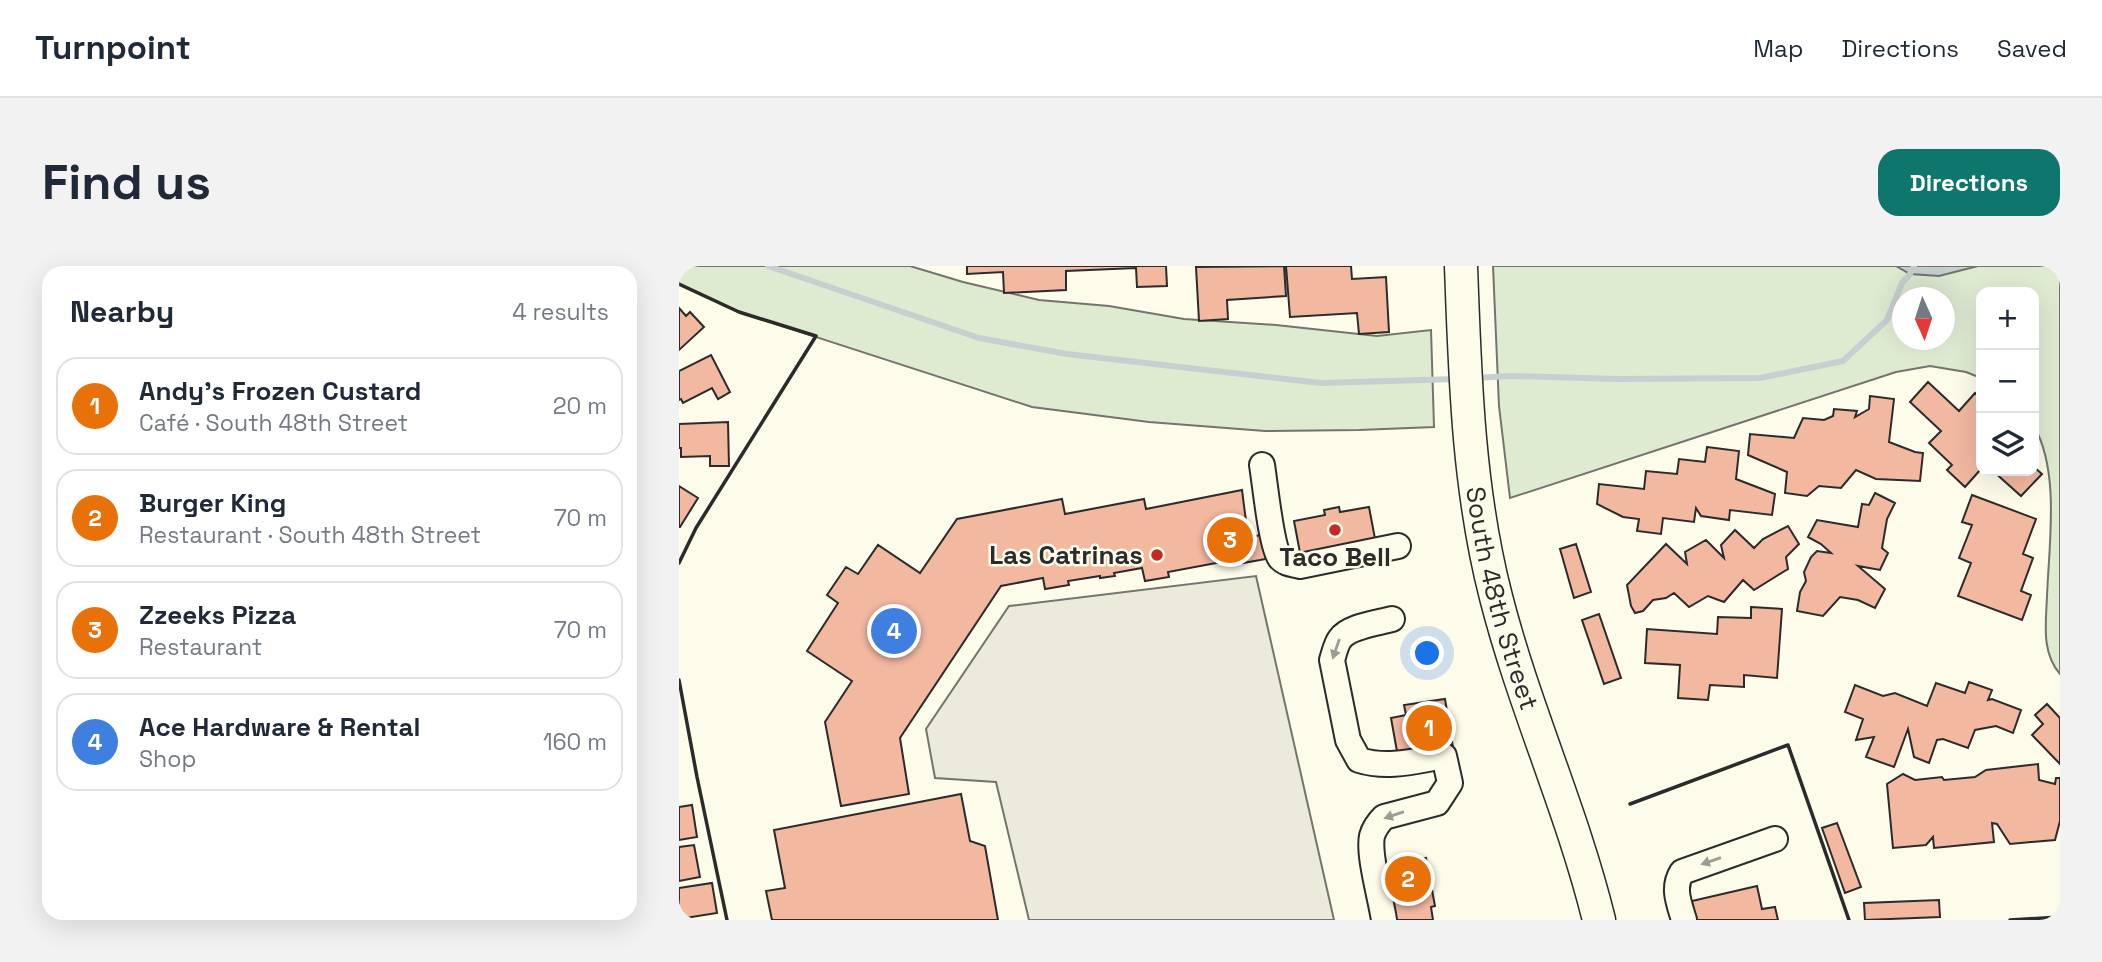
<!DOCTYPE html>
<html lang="en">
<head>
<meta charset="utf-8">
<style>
  :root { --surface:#fff; --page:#f2f2f3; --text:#1f2937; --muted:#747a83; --line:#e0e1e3; --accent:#0f766e }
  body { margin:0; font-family:"Space Grotesk",sans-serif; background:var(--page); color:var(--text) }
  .controls { position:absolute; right:21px; top:21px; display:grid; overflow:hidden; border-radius:14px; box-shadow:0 7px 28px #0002 }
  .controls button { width:63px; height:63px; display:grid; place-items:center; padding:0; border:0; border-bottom:2px solid var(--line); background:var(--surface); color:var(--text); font:35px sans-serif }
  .compass { position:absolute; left:1213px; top:21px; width:63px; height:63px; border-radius:50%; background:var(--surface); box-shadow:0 7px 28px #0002; rotate:177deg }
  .you { position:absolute; left:749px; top:388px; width:24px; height:24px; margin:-18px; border:5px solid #fff; border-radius:50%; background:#1a73e8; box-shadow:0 0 0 10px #1a73e833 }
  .badge { display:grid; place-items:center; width:46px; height:46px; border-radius:50%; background:var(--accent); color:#fff; font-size:23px; font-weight:700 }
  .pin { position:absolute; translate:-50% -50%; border:4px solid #fff; box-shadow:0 2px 7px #0006 }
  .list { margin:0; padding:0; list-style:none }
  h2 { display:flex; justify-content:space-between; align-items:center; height:91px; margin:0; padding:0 28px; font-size:30px }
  h2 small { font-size:23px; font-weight:400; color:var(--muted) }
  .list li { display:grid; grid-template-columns:46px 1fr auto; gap:21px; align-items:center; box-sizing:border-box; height:98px; margin:0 14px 14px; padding:0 14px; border:2px solid var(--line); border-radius:21px }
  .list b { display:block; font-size:26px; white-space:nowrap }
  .list p { margin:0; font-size:23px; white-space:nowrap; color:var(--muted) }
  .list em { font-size:23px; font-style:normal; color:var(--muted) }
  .icon { flex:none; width:38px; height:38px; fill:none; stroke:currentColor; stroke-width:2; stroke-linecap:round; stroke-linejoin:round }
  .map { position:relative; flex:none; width:1381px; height:654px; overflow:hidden; border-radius:21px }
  header { display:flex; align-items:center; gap:42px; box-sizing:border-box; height:98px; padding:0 35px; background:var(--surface); border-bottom:2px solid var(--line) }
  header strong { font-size:33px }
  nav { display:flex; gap:38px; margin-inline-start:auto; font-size:24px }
  .intro { display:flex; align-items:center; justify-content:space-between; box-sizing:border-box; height:168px; padding:0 42px }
  h1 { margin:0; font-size:49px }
  .button { padding:18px 32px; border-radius:21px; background:var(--accent); color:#fff; font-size:24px; font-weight:700 }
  main { display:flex; gap:42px; padding:0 42px }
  aside { flex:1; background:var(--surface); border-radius:21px; box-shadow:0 7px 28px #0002 }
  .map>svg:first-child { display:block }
  .green { fill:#deebd1; stroke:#74746e; stroke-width:2; fill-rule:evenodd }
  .parking { fill:#eceadb; stroke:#74746e; stroke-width:2 }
  .water { fill:#c7d0d0; stroke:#74746e; stroke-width:2 }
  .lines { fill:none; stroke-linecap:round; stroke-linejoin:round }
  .stream { stroke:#c7d0d0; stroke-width:6 }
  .building { fill:#f2b8a0; stroke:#2b2b2b; stroke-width:2 }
  .minor-casing { stroke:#2b2b2b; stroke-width:28 }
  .major-casing { stroke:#2b2b2b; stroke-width:35 }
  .minor { stroke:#fdfbea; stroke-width:24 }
  .major { stroke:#fdfbea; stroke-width:32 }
  .wall { stroke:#2b2b2b; stroke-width:3.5 }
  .oneway { fill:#9e9d94 }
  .poi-dot { fill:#c62828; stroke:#fdfbea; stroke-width:2.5 }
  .labels { text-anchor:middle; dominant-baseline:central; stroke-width:5; stroke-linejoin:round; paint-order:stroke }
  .poi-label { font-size:26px; font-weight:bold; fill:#2b2b2b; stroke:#fdfbea; text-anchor:end }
  .street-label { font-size:26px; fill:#2b2b2b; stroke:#fdfbea }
</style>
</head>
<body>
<header>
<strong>Turnpoint</strong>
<nav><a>Map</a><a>Directions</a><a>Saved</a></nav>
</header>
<div class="intro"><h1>Find us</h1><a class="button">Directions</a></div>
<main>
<aside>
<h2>Nearby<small>4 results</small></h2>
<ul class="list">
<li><span class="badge" style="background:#e8710a">1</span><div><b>Andy's Frozen Custard</b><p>Café · South 48th Street</p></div><em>20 m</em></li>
<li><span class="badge" style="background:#e8710a">2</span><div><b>Burger King</b><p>Restaurant · South 48th Street</p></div><em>70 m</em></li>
<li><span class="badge" style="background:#e8710a">3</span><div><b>Zzeeks Pizza</b><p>Restaurant</p></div><em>70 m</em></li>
<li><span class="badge" style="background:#3f7fe0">4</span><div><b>Ace Hardware &amp; Rental</b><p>Shop</p></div><em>160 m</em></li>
</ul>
</aside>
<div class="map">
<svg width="1381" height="654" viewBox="0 0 1381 654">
  <rect width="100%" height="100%" fill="#fdfbea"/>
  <path class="green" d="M0,0H231L284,16L360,34L430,40L505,53L597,59L698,70L752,64L755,161L680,164L586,165L470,156L353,141L60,46L0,18Z
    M814,0H1381V408C1362,386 1367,357 1368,330C1370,278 1381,206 1355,160V26H1302V112L1287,106L1251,100L1217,106L831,232L820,140ZM1224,32H1266V74H1224Z"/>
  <path class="parking" d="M577,310L655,654H350L317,516L256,512L247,463L330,340Z"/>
  <path class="water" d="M1217,0H1299L1260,10L1231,8Z"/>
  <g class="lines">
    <path class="stream" d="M89,0L300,72L388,88L642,117L777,113
      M795,112L832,110L938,113L1081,112L1164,95L1208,54L1223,17L1231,8L1235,0"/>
  </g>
  <path class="building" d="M288,0H487L488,20L458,21L457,2L387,5V24L325,27L324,6L288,8Z
    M605,0L607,30L548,34L549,53L520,55L517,1Z
    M607,0H672L673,13L707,11L710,66L680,68L678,47L611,51Z
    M0,42L7,50L11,46L25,61L0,84Z
    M32,89L51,126L39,133L33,122L4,137L2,133L0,134V105Z
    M1249,116L1280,145L1296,127L1302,133V203L1286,221L1268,204L1273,199L1250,177L1262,165L1231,136Z
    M1191,130L1215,133L1210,176L1236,186L1244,187L1241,215L1197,213L1177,204L1162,222L1140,220L1128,230L1106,227L1108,206L1069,189L1071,168L1115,172L1124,152L1145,154L1154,150L1155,143L1178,145L1176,151L1190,143Z
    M49,156L50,200H31V190L2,191V182H0V158Z
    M1028,181L1060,185L1057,213L1096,228L1093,249L1051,244L1050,254L1022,250L1017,242L1015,256L984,252L982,268L958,265L960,253L944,251L918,238L920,218L965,223L967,205L998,208L1000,193L1026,196Z
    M1355,201L1363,208L1342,230L1314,205H1355Z
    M0,220L19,232L1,261H0Z
    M563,224L569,271L583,269L587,293L564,297V292L489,306L490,311L466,315L463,302L435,307L436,310L421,312V310L389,315L390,319L366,323L364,312L322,320L221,472L230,528L162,540L146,456L173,415L128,385L159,337L148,329L167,301L179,308L199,279L241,307L278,253L383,233L386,248L465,233L467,243Z
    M1196,227L1216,237L1208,253L1203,282L1209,287L1201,304L1179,300L1206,323L1196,342L1179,334L1161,331L1144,350L1118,345L1121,326L1127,315L1125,306L1132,291L1138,285L1152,287L1142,278L1129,271L1138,254L1179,261L1183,238L1190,239Z
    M1293,229L1357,253L1344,288L1354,292L1342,325L1352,329L1343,354L1279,330L1292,297L1280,292L1293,259L1283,256Z
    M660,241L661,246L690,241L697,278L622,292L615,255L646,249L645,244Z
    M1109,260L1120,278L1107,291L1109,303L1075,324L1064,314L1045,336L1029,330L1010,341L995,327L987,332L974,334L964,345L956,347L952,340L948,319L987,278L1008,298L1006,286L1027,274L1045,292L1042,279L1056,264L1075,282L1084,273Z
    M897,278L912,326L895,332L881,283Z
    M1072,341L1103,343L1098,412L1065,409V421L1031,419L1029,434L999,432L1001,399L966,397L968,363L1038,368L1039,351L1072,352Z
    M920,348L942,412L925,418L903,354Z
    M1290,416L1313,424L1309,434L1313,433L1342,444L1334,467L1317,460L1296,464L1289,482L1264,473L1258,474L1250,497L1235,491L1229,463L1215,501L1187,491L1195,471L1177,474L1184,453L1166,446L1176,419L1204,430L1216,427L1248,440L1257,417L1286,427Z
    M766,433L774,482L719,491L712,452L727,449L725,439Z
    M1368,438L1381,452V498L1353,469L1364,458L1356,449Z
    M1359,498L1360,514L1376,518L1377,512H1381V555L1376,574L1331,578L1318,558L1313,557L1315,576L1255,582L1254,571L1247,579L1214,582L1208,518L1224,508L1236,514L1263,511L1265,514L1296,511L1307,504Z
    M282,528L291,575L306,580L319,654H93L87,625L106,622L95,564Z
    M13,539L18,571L0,574V541Z
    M1158,557L1182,621L1166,627L1143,562Z
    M15,579L21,611L0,615V581Z
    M747,592L756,640L752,641L754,654H711L705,600Z
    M33,617L38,647L0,653V622Z
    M1078,620L1083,643L1096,641L1099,654H1017L1013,635Z
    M1260,634L1261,651L1186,654L1185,637Z"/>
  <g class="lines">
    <g class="minor-casing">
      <path id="minor" d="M583,199C586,217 592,280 601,292C606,298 614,298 621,300L719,280
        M705,654C702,633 689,589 693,570C695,563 700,556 705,551L758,537L771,517L765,490C736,495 709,503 680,494L669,474L653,394C655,388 657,378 661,373C670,360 699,357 713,353
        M1005,654C1000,637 993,622 1003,606L1096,573"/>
    </g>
    <g class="major-casing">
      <g id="major">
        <path id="s1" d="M782,0C786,111 789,223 817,331C845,441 893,544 920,654"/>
      </g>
    </g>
    <use href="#minor" class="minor"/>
    <use href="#major" class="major"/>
    <path class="wall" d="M0,18L60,46L137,70L17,262L0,297
      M0,414L18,511L48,654
      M951,538L1109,479L1170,654
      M1331,654L1381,651"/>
  </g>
  <defs><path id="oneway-solid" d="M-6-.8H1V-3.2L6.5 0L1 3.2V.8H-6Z" transform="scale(1.75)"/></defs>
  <g class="oneway">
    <use href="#oneway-solid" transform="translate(657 383) rotate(109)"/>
    <use href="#oneway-solid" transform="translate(715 549) rotate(161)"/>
    <use href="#oneway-solid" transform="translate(1032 595) rotate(161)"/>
  </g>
  <g class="poi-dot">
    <circle cx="656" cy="264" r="7"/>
    <circle cx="478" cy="289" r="7"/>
  </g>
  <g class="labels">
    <g class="poi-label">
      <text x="464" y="289">Las Catrinas</text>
      <text x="656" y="291" text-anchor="middle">Taco Bell</text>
    </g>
    <g class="street-label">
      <text stroke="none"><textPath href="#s1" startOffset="336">South 48th Street</textPath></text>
    </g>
  </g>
</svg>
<div class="controls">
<button>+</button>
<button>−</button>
<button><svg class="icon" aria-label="layers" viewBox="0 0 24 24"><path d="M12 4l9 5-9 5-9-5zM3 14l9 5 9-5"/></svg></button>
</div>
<svg class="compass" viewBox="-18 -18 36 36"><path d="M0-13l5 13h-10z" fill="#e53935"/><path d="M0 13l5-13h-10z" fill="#747a83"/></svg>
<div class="you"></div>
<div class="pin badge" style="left:750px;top:462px;background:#e8710a">1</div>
<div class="pin badge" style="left:729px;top:613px;background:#e8710a">2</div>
<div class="pin badge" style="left:551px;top:274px;background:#e8710a">3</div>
<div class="pin badge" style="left:215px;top:365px;background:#3f7fe0">4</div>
</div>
</main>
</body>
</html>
